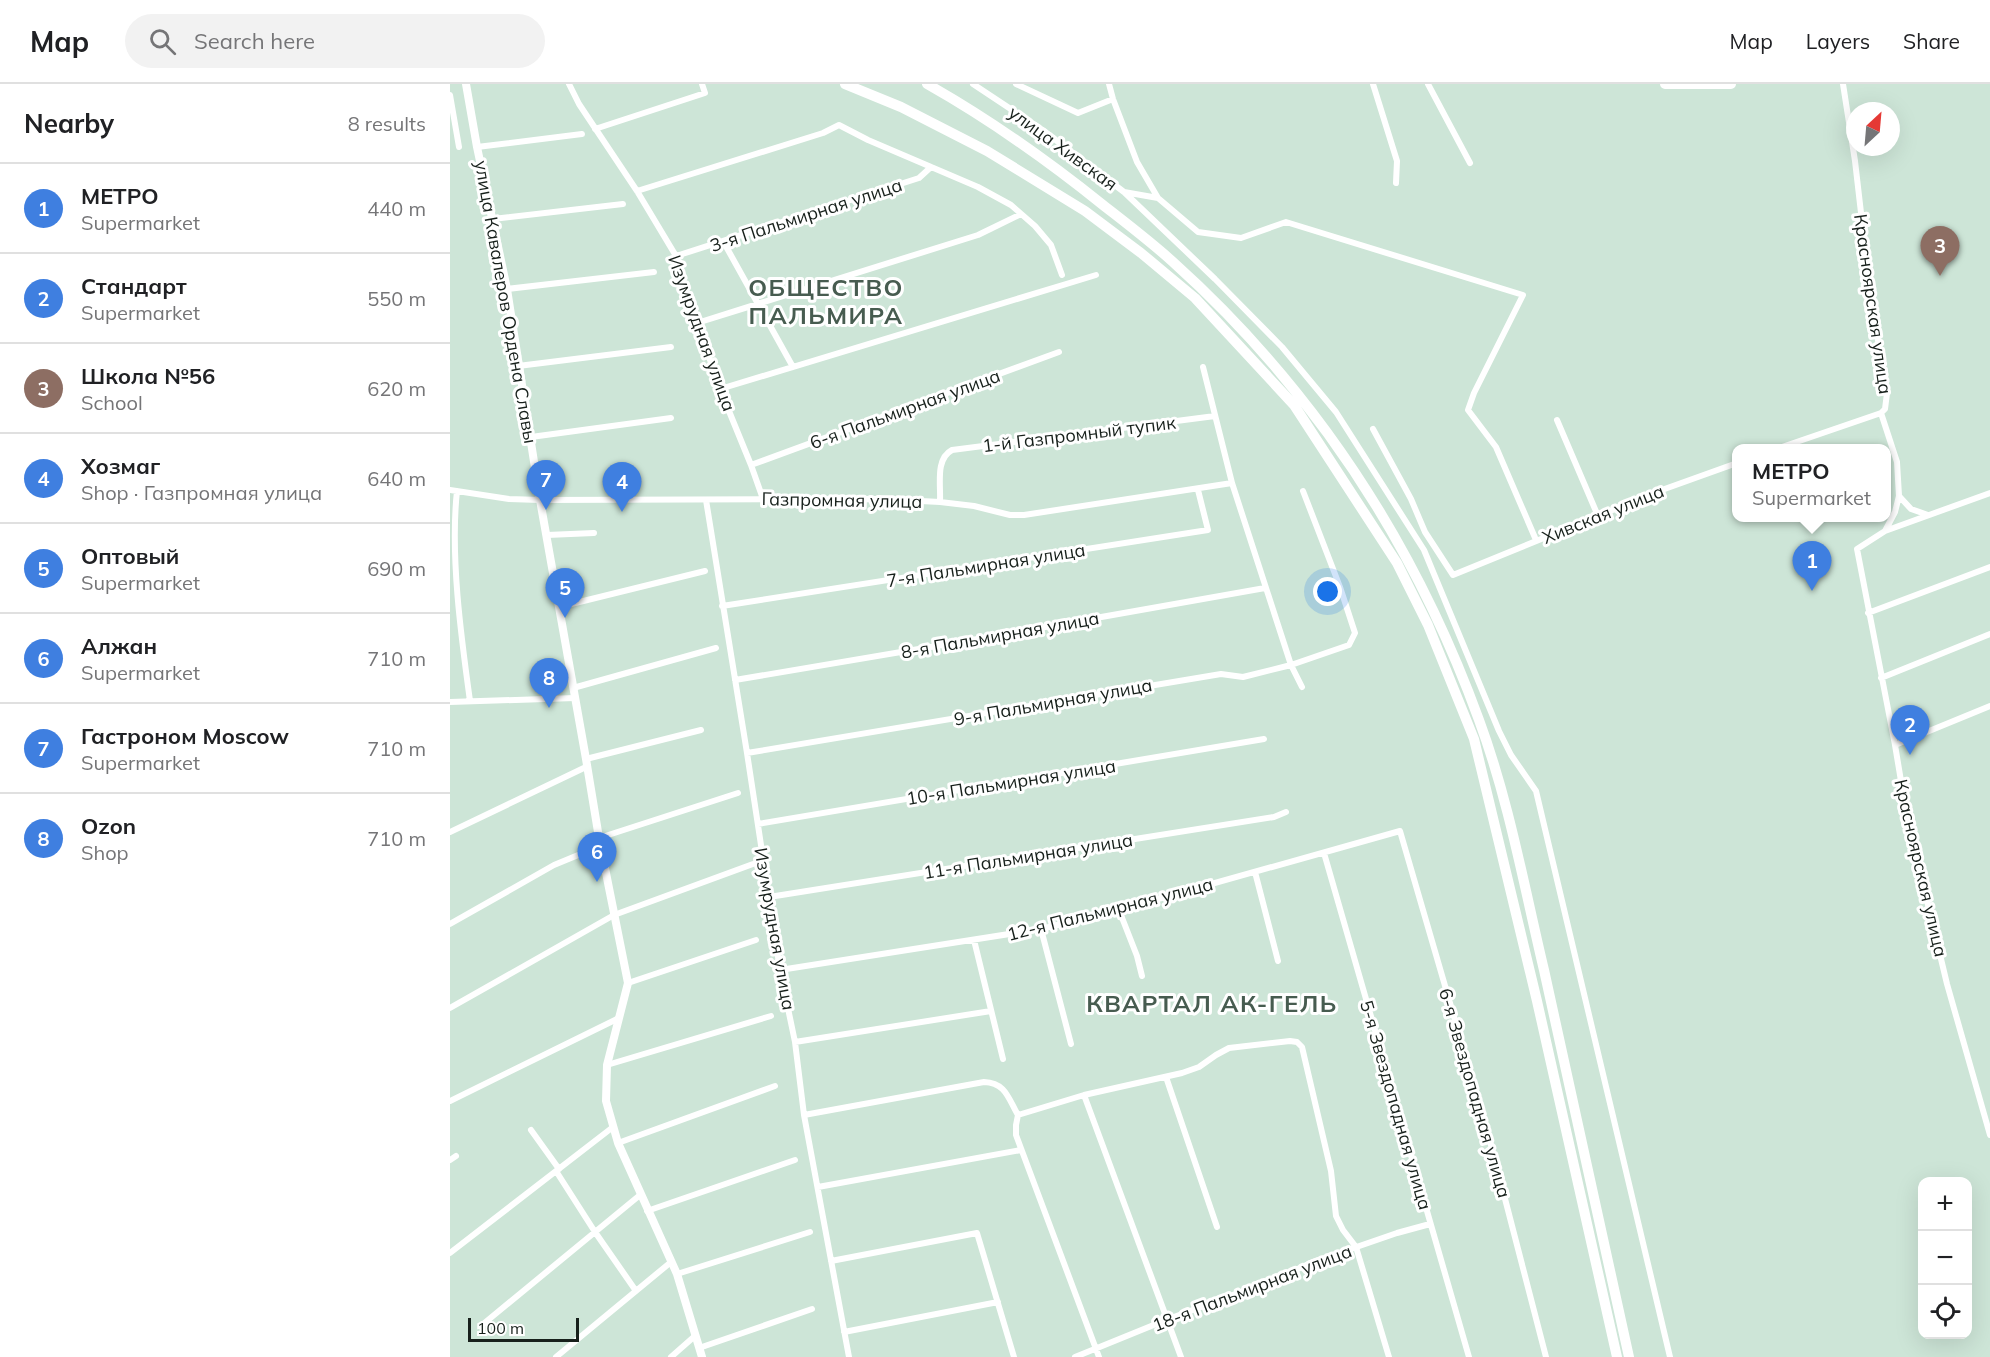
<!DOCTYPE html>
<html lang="en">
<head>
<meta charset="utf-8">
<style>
  :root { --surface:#fff; --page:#f2f2f2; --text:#202124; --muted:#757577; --line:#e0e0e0; --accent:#a32e88 }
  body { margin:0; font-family:Mulish,sans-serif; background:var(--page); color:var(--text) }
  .controls { position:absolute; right:18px; bottom:18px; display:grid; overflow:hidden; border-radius:12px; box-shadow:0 6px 24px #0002 }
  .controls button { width:54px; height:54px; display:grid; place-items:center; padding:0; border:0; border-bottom:2px solid var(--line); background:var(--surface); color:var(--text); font:30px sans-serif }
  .compass { position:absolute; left:1396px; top:18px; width:54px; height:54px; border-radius:50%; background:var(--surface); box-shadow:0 6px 24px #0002; rotate:26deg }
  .scale { position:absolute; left:18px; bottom:15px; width:111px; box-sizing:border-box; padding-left:6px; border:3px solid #17201b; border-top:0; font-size:16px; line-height:21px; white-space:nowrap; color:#17201b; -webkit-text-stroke:4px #fff; paint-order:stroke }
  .you { position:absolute; left:878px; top:508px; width:21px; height:21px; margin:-15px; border:4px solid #fff; border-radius:50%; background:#1a73e8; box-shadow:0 0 0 9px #1a73e833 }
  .badge { display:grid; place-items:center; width:39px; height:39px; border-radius:50%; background:var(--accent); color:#fff; font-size:20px; font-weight:700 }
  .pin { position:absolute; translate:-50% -50px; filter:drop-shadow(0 2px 3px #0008) }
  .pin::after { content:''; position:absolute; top:32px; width:21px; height:18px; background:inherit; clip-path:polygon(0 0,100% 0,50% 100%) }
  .popup { position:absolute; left:1282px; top:360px; width:159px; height:78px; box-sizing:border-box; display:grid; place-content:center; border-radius:12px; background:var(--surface); filter:drop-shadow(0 2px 4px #0005); font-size:20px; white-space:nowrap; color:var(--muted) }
  .popup b { font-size:22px; color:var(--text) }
  .popup::after { content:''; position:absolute; left:50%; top:100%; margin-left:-12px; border:12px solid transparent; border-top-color:var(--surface) }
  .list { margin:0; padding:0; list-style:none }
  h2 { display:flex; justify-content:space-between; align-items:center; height:78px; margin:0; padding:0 24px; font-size:26px }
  h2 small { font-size:20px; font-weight:400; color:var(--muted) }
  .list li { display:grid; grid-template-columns:39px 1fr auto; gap:18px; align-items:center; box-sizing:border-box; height:90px; padding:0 24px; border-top:2px solid var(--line) }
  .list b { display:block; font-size:22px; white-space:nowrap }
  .list p { margin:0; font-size:20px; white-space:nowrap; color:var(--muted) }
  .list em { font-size:20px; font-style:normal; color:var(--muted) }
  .icon { flex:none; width:33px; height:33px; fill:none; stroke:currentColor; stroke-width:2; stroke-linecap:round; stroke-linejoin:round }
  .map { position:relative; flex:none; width:1540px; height:1273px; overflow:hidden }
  header { display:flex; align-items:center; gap:36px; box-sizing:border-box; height:84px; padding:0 30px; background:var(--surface); border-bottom:2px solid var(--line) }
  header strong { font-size:28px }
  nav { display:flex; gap:33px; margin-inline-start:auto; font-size:21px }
  .search { width:420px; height:54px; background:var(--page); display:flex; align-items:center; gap:15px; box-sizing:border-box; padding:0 21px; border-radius:33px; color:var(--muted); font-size:22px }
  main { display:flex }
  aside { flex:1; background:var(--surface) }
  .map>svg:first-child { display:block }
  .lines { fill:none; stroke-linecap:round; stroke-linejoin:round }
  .minor { stroke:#fff; stroke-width:6 }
  .tertiary { stroke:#fff; stroke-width:8 }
  .primary { stroke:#fff; stroke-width:10 }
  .labels { text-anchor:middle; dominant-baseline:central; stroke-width:6; stroke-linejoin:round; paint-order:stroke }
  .street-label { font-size:18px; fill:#17201b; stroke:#fff }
  .district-label { font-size:24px; font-weight:bold; letter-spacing:1.5px; fill:#475c50; stroke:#fff }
</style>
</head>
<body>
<header>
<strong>Map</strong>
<div class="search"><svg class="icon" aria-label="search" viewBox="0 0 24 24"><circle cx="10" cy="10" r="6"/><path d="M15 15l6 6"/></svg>Search here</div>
<nav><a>Map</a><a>Layers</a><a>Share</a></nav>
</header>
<main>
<aside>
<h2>Nearby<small>8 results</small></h2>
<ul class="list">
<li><span class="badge" style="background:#3f7fe0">1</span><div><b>МЕТРО</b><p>Supermarket</p></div><em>440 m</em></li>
<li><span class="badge" style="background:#3f7fe0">2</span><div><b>Стандарт</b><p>Supermarket</p></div><em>550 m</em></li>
<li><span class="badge" style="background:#8d6e63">3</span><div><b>Школа №56</b><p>School</p></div><em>620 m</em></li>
<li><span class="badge" style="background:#3f7fe0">4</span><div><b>Хозмаг</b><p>Shop · Газпромная улица</p></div><em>640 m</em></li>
<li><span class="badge" style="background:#3f7fe0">5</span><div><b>Оптовый</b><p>Supermarket</p></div><em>690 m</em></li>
<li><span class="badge" style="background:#3f7fe0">6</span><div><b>Алжан</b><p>Supermarket</p></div><em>710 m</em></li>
<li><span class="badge" style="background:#3f7fe0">7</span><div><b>Гастроном Moscow</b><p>Supermarket</p></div><em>710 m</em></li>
<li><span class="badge" style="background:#3f7fe0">8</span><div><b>Ozon</b><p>Shop</p></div><em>710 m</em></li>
</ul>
</aside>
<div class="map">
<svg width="1540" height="1273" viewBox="0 0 1540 1273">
  <rect width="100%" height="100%" fill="#cde5d7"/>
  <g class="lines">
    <path class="minor" d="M119,0L129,20L187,107L226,172L234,200L270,305L301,381L313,415
      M523,0L594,47L674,108L708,114
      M566,0L628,29L663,15
      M659,0L663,15L687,78L708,114L748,148L791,154L836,138L1073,211L1024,309L1018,326L1046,363L1086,456
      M923,0L947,77L946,99
      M978,0L1020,79
      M1393,0L1405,77L1421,215L1437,309L1435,325L1431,329L1447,378L1449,412L1445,428L1435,447L1407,465L1445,661L1457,733L1497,900L1540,1051
      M0,11L9,63
      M145,45L255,9L252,0
      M27,63L132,50
      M187,107L373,49L389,41L418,56L528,103L561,121L585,142L601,161L612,191
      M674,108L765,195L832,263L886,328L974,466L1049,647L1061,671L1086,707L1220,1273
      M43,135L173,120
      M273,157L343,283
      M226,172L469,94L481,83
      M57,205L204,188
      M247,239L528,151L571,130
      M68,282L221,263
      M753,283L782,399L841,581L852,603
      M270,305L646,191
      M1107,336L1148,432
      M923,345L961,415L975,448L1003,491L1209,407L1287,379
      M81,353L221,334
      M1329,364L1431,329
      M301,381L609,268
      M0,406L59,415L90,416L432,415L490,418L524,422L560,431H574L782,399
      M7,407C0,471 11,552 20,617
      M1449,412L1461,425L1478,431
      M256,416L297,669L330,886L345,958L354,1031L399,1273
      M490,418C491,401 485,375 502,366L765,332
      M1435,447L1540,409
      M97,451L144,449
      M272,522L758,446L748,406
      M109,523L255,487
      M1418,529L1540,483
      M1431,594L1540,550
      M285,596L516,557L815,504
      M123,604L266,564
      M0,618L125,614
      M1445,661L1540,622
      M297,669L771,590L793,593L841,581L899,561L905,549L890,503L853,407
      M136,675L251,646
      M308,740L814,655
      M0,748L138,682
      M149,754L288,709
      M874,769L1019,1273
      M805,788L828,877
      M319,813L824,733L836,728
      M669,826L687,872L692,892
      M0,840L104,781L150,762
      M591,845L621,960
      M524,856L553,975
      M330,886L591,845L669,826L950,747L1039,1053L1096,1273
      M178,899L306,856
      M0,924L164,831L303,780
      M345,958L541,927
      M157,981L321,932
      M716,993L767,1143
      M634,1011L731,1273
      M0,1017L169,934
      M354,1031L534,998C556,999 558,1014 568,1031L566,1041V1051L649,1273
      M568,1031L634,1011L732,989L749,983L766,971L779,964L840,957L847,958L852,963L881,1087L886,1132L893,1146L906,1163L939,1273
      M81,1046L109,1085
      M168,1059L325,1002
      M0,1076L6,1072
      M106,1087L145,1148L186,1207
      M368,1103L571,1066
      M197,1127L345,1076
      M0,1169L163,1043
      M381,1177L527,1149L564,1273
      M227,1190L360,1148
      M32,1241L190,1111
      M394,1248L548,1218
      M249,1264L362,1225
      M106,1273L221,1178
      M221,1273L246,1251
      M625,1273L716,1236L828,1194L863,1178L947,1149L980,1140"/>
    <path class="tertiary" d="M16,0L27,63L57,205L90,416L136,675L149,754L178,899L157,981L156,1017L168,1059L227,1190L252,1273"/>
    <path class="primary" d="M395,0L451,23L537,67L635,127L691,169L745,214L844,321L947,479L978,541L1024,655L1087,917L1167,1273
      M477,0C539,35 597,76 653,121C676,139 701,158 723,178C863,304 965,460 1029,636C1059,717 1074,802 1094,886C1123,1015 1151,1144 1179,1273
      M1215,0H1281"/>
  </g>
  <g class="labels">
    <g class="street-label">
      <text transform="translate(613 64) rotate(36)">улица Хивская</text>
      <text transform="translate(356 131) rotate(-18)">3-я Пальмирная улица</text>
      <text transform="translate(56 218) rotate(80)">улица Кавалеров Ордена Славы</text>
      <text transform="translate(1423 220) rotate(82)">Красноярская улица</text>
      <text transform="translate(252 249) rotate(70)">Изумрудная улица</text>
      <text transform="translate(455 325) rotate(-20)">6-я Пальмирная улица</text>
      <text transform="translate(629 350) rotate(-7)">1-й Газпромный тупик</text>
      <text transform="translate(392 416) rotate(1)">Газпромная улица</text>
      <text transform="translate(1153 430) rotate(-22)">Хивская улица</text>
      <text transform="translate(536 481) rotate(-9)">7-я Пальмирная улица</text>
      <text transform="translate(550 551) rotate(-10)">8-я Пальмирная улица</text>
      <text transform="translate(603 618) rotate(-10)">9-я Пальмирная улица</text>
      <text transform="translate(561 698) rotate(-9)">10-я Пальмирная улица</text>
      <text transform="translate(578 772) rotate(-9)">11-я Пальмирная улица</text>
      <text transform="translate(1471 784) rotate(77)">Красноярская улица</text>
      <text transform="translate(660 825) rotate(-14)">12-я Пальмирная улица</text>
      <text transform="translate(325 845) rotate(80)">Изумрудная улица</text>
      <text transform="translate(1025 1009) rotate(74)">6-я Звездопадная улица</text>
      <text transform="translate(946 1021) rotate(74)">5-я Звездопадная улица</text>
      <text transform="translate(802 1204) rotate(-21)">18-я Пальмирная улица</text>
    </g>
    <g class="district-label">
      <text x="376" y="203">ОБЩЕСТВО<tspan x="376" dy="28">ПАЛЬМИРА</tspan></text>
      <text x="762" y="919">КВАРТАЛ АК-ГЕЛЬ</text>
    </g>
  </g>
</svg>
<div class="controls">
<button>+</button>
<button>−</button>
<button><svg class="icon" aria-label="locate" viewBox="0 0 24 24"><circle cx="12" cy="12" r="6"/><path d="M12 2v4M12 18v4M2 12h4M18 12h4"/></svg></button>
</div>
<svg class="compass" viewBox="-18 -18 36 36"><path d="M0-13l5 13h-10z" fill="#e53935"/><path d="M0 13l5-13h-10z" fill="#757577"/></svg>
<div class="scale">100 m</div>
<div class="you"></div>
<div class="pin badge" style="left:1362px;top:507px;background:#3f7fe0">1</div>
<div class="popup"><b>МЕТРО</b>Supermarket</div>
<div class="pin badge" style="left:1460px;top:671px;background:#3f7fe0">2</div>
<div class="pin badge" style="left:1490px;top:192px;background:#8d6e63">3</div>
<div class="pin badge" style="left:172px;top:428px;background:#3f7fe0">4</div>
<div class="pin badge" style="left:115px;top:534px;background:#3f7fe0">5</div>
<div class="pin badge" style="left:147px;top:798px;background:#3f7fe0">6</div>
<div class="pin badge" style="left:96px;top:426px;background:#3f7fe0">7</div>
<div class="pin badge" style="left:99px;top:624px;background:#3f7fe0">8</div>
</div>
</main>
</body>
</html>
